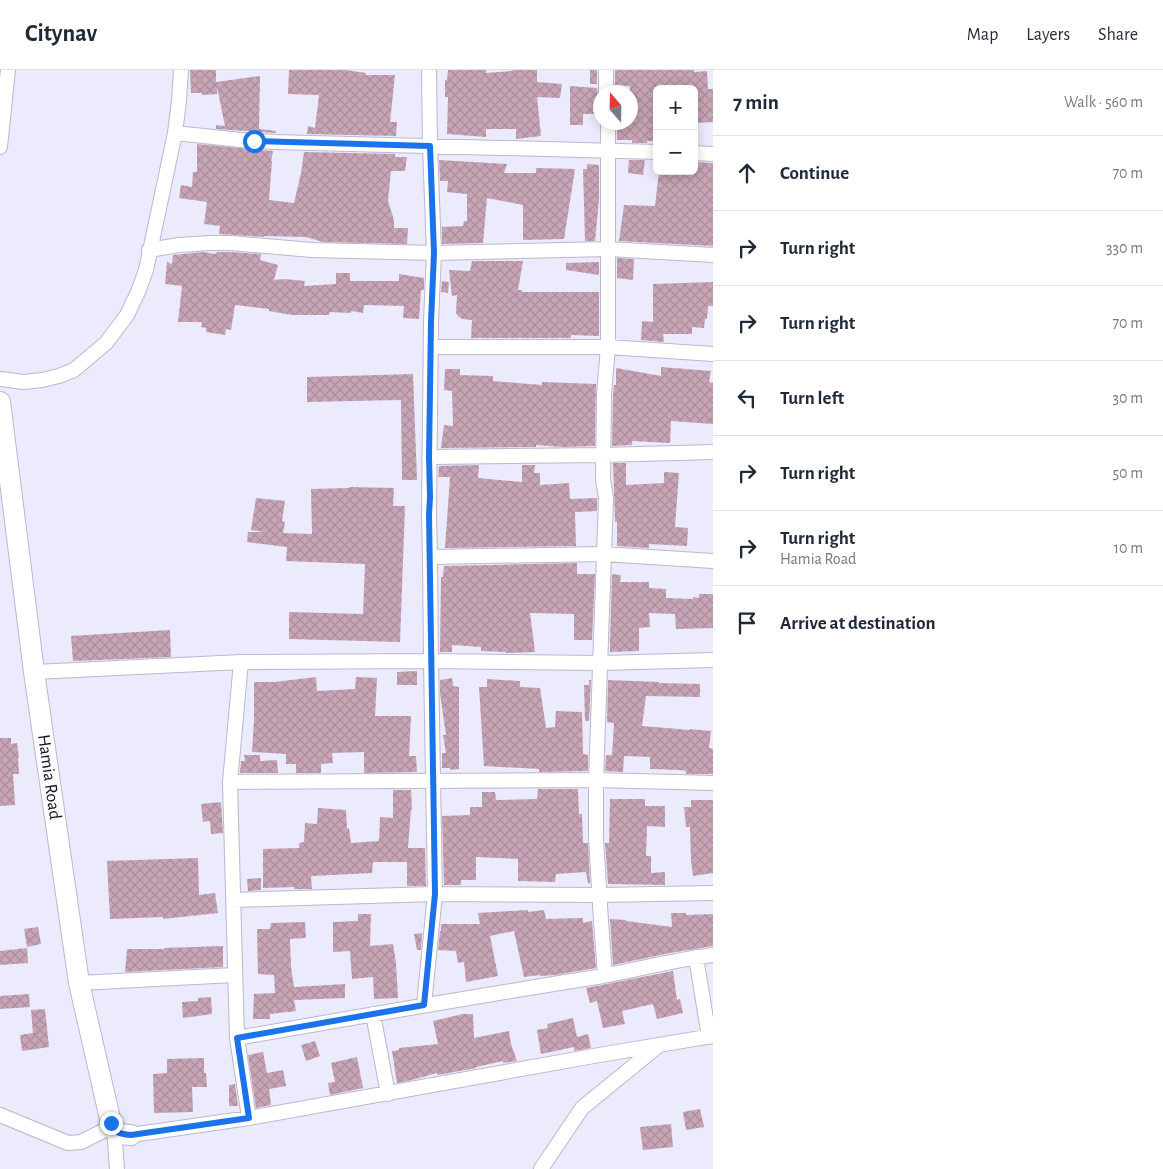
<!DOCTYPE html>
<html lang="en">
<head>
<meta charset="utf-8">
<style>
  :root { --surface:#fff; --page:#f6f6f7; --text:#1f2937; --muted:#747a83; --line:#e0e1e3 }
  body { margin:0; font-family:"Alegreya Sans",sans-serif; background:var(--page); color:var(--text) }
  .controls { position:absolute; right:15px; top:15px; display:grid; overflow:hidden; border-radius:8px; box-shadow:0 2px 12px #0003 }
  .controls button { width:45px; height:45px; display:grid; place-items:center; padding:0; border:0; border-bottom:1px solid var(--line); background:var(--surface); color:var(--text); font:25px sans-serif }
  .compass { position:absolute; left:593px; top:15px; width:45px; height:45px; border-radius:50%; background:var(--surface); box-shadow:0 2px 12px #0003; rotate:340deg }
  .stop { position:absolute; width:15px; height:15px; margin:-11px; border:4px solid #1a73e8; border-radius:50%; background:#fff }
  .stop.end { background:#1a73e8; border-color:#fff; box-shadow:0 1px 5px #0008 }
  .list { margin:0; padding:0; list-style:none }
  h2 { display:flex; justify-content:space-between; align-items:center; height:65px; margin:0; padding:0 20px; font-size:21px }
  h2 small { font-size:16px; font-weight:400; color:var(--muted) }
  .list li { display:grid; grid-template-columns:32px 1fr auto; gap:15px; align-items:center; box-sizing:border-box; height:75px; padding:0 20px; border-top:1px solid var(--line) }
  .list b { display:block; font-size:19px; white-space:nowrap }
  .list p { margin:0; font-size:16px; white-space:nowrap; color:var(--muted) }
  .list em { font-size:16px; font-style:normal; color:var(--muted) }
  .icon { flex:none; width:28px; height:28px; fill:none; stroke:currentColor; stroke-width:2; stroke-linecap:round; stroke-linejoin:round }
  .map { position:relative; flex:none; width:713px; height:1099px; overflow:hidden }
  header { display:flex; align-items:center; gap:30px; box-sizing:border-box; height:70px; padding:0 25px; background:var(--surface); border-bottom:1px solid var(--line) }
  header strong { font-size:24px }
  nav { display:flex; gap:28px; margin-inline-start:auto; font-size:18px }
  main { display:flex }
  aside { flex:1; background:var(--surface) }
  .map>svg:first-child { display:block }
  .building { fill:url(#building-cross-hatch) }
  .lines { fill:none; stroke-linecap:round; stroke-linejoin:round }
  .street-casing { stroke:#bbb7cf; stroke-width:16 }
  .secondary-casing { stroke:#bbb7cf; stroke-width:22 }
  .street { stroke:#fff; stroke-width:14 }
  .secondary { stroke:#fff; stroke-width:20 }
  .route { stroke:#1a73e8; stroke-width:6 }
  .labels { text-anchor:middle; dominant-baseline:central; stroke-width:4.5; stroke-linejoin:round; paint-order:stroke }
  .street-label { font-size:18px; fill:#15141c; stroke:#faf9fe }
</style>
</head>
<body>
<header>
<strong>Citynav</strong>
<nav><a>Map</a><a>Layers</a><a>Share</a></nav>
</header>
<main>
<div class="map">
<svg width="713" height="1099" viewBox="0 0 713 1099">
  <defs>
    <pattern id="building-cross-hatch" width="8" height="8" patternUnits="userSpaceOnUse" patternTransform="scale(1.25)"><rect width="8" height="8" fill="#c8a5b6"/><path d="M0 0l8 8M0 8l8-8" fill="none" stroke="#ab8d9c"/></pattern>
  </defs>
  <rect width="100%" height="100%" fill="#eceafd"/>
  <path class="building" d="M190,0H216V12L260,6L259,59L276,61V63L216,59V55L225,56L217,17V24L202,25V23H191Z
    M289,0H346L366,3L365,5H395L390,52H397L396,66L307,64L308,56L315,58L319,25L288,24Z
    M448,0H486V3L512,1L513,0H537V12L562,14L560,28L537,27L541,66L516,69V59H486V67L447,64L448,27H445V10H447Z
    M590,0H597V14H590Z
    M615,0H694V2L707,1L708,19H713V52L695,53L694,19H657V29H655L654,71H647V73H632V70H617V52H630V16L615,15Z
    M570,16L597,18L598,26L600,29V44H583V55H570Z
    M197,74L273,81L271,91H272L269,130L294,133L301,103L304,82L395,84V87H407L405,101H391L388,131L394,150V158H408L407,174L323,172L306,167L264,166V167L219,164L220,156L204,154L207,132L179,128L181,115L192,117L193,102H197Z
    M439,90L507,94L504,103H536V98L575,99L564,169L523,170V135L487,128L483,173L442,174V157L463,156L464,151H467V124L447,122L448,111H440Z
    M629,90H645L643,105L628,103Z
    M694,92L713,93V176L619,171L624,135L655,136L659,101H694Z
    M587,94L599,95V130L595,171H585L583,99H587Z
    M203,182L216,184L217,182H231L261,184L260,190L278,195L274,210L284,209L305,211L304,216L336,214V203H350V211H399V204L424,208V220H421L419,249L403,248L404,236L364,235L363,243L351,241V243L330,242L329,245H292L269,241V239L235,235L231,260L226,259L225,265L206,262V258L201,257L202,252H178L182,216L165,214L167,192L172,194L173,185Z
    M617,188L634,189L633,210L617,208Z
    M472,191H523L518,220H521L522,222H599V266L571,265V268H471L472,250L462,249L458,246L456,243L457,225L452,226L449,200L470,201Z
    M599,192V205L566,200V193Z
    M442,211L449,212L448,223L441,222Z
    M713,212V236H708L707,249H705L704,258L692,257V264H663L664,272L641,270L642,251L653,252V214Z
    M661,297L711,301L709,312L713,313V354L671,351L670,373L632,371V375L612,376L613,324L614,315H616V298L661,306Z
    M445,299H460V305L493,306V311L542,315V312L596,314L595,376L563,377L536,375V377L441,378L444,355L453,356L452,321L444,320Z
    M413,304L417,410H402L401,330L307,332V307Z
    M613,393H626V415L664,413V402L679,403L675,457L688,458L687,476L649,474V478L617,476V452H615Z
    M479,395L478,408L522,412V395H535L534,403H540V415L569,413L570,429L597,428V441L575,442L576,476L445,478L450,407H438L439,396Z
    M349,417L394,418L393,436H405L400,572L289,569V542L363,544L365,494L286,491L287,477L247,472L248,462H264L251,460L256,428L285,431L282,451L285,452L283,463L312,464L311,419L349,418Z
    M577,493V504H595L592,570H574V544L530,543L535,582L506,583V582L481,581V577L452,575V582H440L441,507H443L444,496Z
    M612,504L621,505L620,512H649V518L666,519V528L693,529V527L699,528V524H713V558L676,559L675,544L649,543L650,557L639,558V581L610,582V571Z
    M170,560L171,587L73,591L71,566Z
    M417,601V615H397V602Z
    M316,607L317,621L355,619L356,607L377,608L375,646H411L409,686H416L417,702L364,703V682L332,683L333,693L321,694V703H296V694H286V684L252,682L254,650V612H275Z
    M452,608L453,616L459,617V699L451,700L450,698H442V683H446L443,665H446L440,623V610Z
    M487,609L520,611V617L540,618L546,658L555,657L556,641L582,642L583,684L588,685V701L539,702V699L484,696L479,617H487Z
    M589,610H591L589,651H585L584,615H589Z
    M608,610L659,612V613L700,614V627L646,626L642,656L690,660V659L711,661L709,678L713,679V704H686V701L679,700L650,699V687L624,686L623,702L605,701L606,685H612L614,653L607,652Z
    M0,668H11V674L17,673L19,687L18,688L19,704H13L15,735L0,736Z
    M244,685H260V691L277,690L278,703H240L241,691H245Z
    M538,719H578L579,744H582L583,773H588L590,814L588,813L586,802L556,804L555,812L518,811V789L476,787V810H461V815H444L442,746L470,745V737H482V722H495L496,730L537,729Z
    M393,720H411L412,739H411L408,778H425L426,816H407V792H373L372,803L313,806L311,807L312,819H294V817L263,818V779L299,778V773L304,772L305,753L317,754L318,738L346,740L347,759L349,758L351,773L379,771L380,747L393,748Z
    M610,729H645V736H665V757L647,756L646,786H651V803L665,802V815L608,814L605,773H609Z
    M691,730H713V803L693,806L691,791L690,757H686L684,737H691Z
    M221,732L223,763L211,764L210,751L203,752L201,734Z
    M198,788L199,825L215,823L218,843L163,849V847L110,849L107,791Z
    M261,808V820L248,821L247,809Z
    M528,840V842L544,840L546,849L583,848V853L592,851L596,898L555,905L540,906V905L524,907L514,861L490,866L498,906L466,912L464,892L458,893L456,881L438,880L440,861H441V854H480L478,843Z
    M671,843H686V845L713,844V876L670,883L613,895L610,849L626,850V851L672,857Z
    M358,844H371L370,876L393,874L396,893L398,928L374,929L373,907L352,909L350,881L333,882V852L358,851Z
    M305,852L306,868L290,869L291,897L294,917L345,914V928L294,930L296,941L270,944V949H253L254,924L275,923L274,905L258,904L257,859H270L271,853Z
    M38,857L41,874L27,877L24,859Z
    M422,863L421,880H417L414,864Z
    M223,876V897L125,902L127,879H164V878Z
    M27,878L28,893L0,895V881Z
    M673,901L677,930L680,929L683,943L657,949L653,934L622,941L625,954L603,958L597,931L590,933L586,918Z
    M29,924L30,937L0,939V926Z
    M211,927L212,944L183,948L182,932L198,931V928Z
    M45,939L49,977L22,981L20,965L33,963L31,940Z
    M463,944H473L474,968L509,961L511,974L517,991L503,993V991L476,997V998L438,1005L437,1003L412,1010L397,1013L392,981L399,980V978L438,974L433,951Z
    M573,948L577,967L588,964L591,978L574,981V977L541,984L537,960L548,958L547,954Z
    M315,971L320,986L306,991L301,975Z
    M263,982L267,1003L283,1000L286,1016L269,1019L271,1035L256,1038L248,985Z
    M357,987L363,1018L330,1025L328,1013L335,1012L331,993Z
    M204,988V1003H206L207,1017H192L193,1042L154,1043L153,1004L167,1003V989Z
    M235,1014L238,1036H229V1015Z
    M700,1039L704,1057L686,1060L683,1042Z
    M671,1054L673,1077L643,1080L640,1057Z"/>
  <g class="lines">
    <g class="street-casing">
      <path id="street" d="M606,0V22
        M175,63L241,70L275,72L657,82
        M0,77L8,0
        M694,83L713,84
        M149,180L179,175L210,173H231L312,180L434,183L608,179L713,185
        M432,277H608L713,284
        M0,309L24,312L42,310L59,306L74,300L106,273L127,245L138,222L146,200L175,63L179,31L181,0
        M429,387L603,385L713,382
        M430,487L604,484L713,491
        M241,592L230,712L237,968L249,1048
        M34,602L241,592L431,591L601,593L713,590
        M230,712L596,710L713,713
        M233,830L435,824L599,825L713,823
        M696,887L709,967
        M605,905L601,851L596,768V710L606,428L603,409L604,324L608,277V52
        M79,913L234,905
        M424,935L435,824L431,591L430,487L429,445L431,251L434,183L430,76L429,0
        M373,944L388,1024
        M237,968C357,947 477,926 597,907C636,900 674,890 713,885
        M0,1045L68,1073L81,1072L113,1056
        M114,1059L117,1099
        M131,1065L249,1048L605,984L713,966
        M541,1099L582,1038L658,976"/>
    </g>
    <g class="secondary-casing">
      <path id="secondary" d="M0,332L34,602L79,913L111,1053C117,1064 119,1064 131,1065"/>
    </g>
    <use href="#street" class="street"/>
    <use href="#secondary" class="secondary"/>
  </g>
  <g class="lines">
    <path class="route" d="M111,1053C117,1064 119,1064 131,1065L249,1048L237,968L424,935L435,824L429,445L430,427L429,387L431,252L434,183L430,76L254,71"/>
  </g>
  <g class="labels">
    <g class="street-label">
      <text transform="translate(49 707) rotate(82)">Hamia Road</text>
    </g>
  </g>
</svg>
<div class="controls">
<button>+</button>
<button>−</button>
</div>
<svg class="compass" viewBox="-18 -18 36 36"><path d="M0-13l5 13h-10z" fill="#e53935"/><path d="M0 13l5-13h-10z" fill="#747a83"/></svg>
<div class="stop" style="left:254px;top:71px"></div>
<div class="stop end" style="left:111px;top:1053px"></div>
</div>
<aside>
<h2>7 min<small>Walk · 560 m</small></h2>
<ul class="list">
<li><svg class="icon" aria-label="ahead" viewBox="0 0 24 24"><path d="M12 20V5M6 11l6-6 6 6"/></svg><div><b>Continue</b></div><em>70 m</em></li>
<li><svg class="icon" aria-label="right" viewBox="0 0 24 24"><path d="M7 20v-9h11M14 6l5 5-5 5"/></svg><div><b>Turn right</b></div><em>330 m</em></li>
<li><svg class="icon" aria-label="right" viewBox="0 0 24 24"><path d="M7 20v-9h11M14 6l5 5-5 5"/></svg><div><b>Turn right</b></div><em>70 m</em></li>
<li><svg class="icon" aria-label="left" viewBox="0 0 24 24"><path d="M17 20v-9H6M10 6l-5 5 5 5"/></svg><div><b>Turn left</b></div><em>30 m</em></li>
<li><svg class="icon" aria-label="right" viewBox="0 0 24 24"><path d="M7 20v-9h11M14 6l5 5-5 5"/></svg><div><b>Turn right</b></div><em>50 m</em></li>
<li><svg class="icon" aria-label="right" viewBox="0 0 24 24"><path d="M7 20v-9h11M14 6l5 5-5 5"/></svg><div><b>Turn right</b><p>Hamia Road</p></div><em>10 m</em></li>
<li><svg class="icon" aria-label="arrive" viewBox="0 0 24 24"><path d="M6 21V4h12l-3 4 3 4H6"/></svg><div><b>Arrive at destination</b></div></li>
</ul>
</aside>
</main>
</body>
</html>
